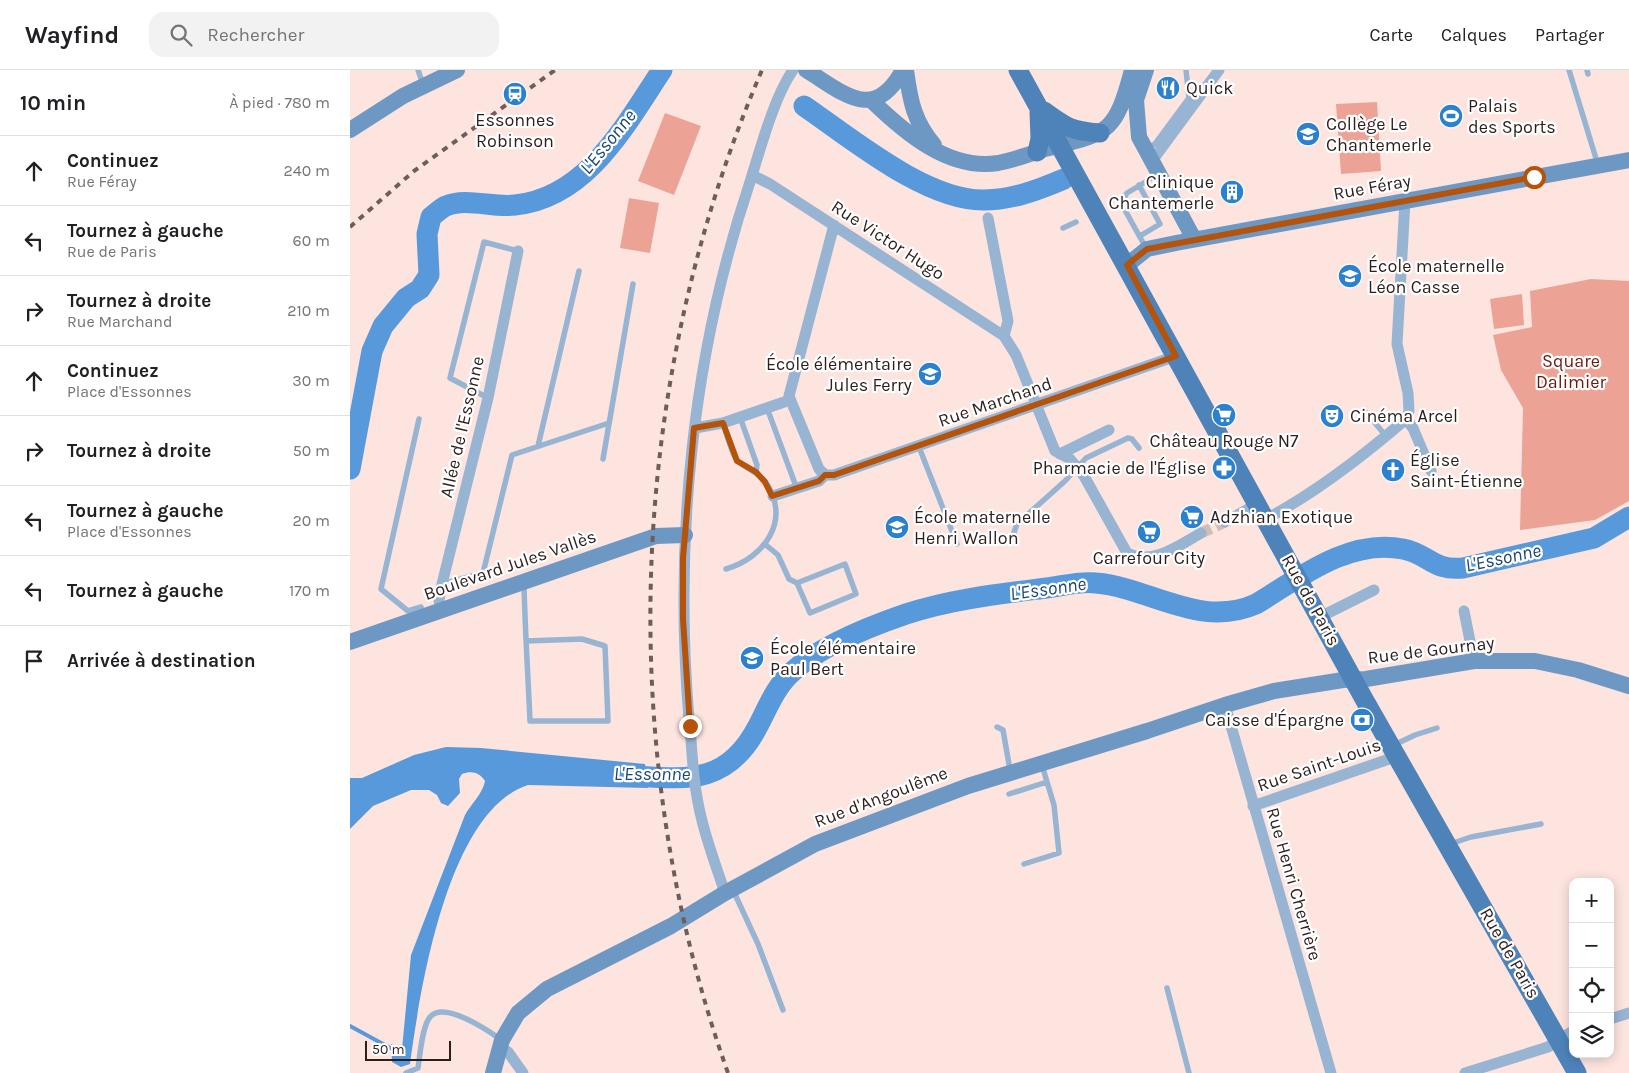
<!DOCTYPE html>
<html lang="fr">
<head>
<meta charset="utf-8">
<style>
  :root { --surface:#fff; --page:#f2f2f2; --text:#202124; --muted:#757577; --line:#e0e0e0 }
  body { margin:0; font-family:Karla,sans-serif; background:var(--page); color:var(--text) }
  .controls { position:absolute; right:15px; bottom:15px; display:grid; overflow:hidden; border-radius:10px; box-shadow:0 2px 12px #0003 }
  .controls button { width:45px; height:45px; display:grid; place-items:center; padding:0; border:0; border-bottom:1px solid var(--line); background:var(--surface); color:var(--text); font:25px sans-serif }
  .scale { position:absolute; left:15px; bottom:12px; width:86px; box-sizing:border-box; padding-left:5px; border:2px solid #2d1e1c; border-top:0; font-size:14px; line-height:18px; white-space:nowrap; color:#2d1e1c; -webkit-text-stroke:4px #fff; paint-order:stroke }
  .stop { position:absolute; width:15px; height:15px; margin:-11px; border:4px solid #b45309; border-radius:50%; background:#fff }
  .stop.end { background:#b45309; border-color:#fff; box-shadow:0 1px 5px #0008 }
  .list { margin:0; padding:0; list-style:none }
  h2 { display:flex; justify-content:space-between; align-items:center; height:65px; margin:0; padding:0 20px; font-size:21px }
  h2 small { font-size:16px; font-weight:400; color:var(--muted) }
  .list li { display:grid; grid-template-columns:32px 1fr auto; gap:15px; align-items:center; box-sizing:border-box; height:70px; padding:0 20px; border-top:1px solid var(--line) }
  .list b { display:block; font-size:19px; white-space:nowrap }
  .list p { margin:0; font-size:16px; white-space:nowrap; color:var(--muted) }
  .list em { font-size:16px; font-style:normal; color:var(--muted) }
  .icon { flex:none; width:28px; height:28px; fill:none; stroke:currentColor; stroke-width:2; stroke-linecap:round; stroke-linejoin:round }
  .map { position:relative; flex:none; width:1279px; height:1003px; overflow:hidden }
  header { display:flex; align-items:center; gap:30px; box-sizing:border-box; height:70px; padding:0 25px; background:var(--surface); border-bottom:1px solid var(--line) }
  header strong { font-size:24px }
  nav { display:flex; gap:28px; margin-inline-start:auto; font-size:18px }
  .search { width:350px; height:45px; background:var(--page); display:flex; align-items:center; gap:12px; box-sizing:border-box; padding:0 18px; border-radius:15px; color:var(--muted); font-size:19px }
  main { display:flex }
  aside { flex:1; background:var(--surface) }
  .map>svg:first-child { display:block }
  .green { fill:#eca295 }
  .water { fill:#5899db }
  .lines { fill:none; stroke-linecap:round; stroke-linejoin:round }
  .stream { stroke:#5899db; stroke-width:4 }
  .river { stroke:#5899db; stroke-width:21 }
  .street-tunnel { stroke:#d3bcb8; stroke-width:11; stroke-dasharray:11 5.5; stroke-linecap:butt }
  .lane { stroke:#97b4d2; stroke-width:5.5 }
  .street { stroke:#97b4d2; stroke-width:11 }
  .secondary { stroke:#6e98c4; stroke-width:16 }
  .primary { stroke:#4e83ba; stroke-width:19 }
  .rail { stroke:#6f5d5a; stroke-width:4; stroke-dasharray:6 6; stroke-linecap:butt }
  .route { stroke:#b45309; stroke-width:6 }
  .labels { text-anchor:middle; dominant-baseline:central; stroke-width:4.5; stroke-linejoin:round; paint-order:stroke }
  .poi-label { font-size:18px; fill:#2d1e1c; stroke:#fff; text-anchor:start }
  .street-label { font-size:18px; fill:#2d1e1c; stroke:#fff }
  .park-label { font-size:18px; fill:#6c180f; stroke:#fff }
  .water-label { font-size:19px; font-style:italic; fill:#1a4773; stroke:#fff }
</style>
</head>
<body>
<header>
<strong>Wayfind</strong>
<div class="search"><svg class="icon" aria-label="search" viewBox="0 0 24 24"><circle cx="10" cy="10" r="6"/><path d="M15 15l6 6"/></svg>Rechercher</div>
<nav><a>Carte</a><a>Calques</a><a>Partager</a></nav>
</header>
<main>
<aside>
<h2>10 min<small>À pied · 780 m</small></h2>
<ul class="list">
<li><svg class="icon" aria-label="ahead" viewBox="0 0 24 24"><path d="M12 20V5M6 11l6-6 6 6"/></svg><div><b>Continuez</b><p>Rue Féray</p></div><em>240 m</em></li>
<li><svg class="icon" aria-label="left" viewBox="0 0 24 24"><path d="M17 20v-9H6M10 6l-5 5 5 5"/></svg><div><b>Tournez à gauche</b><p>Rue de Paris</p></div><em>60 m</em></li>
<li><svg class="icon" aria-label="right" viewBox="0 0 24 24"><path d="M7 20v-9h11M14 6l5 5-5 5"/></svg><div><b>Tournez à droite</b><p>Rue Marchand</p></div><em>210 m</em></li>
<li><svg class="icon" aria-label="ahead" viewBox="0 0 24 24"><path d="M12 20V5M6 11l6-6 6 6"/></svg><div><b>Continuez</b><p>Place d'Essonnes</p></div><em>30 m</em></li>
<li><svg class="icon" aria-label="right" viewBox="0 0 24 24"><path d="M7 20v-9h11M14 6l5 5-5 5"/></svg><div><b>Tournez à droite</b></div><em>50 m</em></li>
<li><svg class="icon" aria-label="left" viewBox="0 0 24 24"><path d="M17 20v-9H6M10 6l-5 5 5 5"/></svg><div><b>Tournez à gauche</b><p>Place d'Essonnes</p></div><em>20 m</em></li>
<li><svg class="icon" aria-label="left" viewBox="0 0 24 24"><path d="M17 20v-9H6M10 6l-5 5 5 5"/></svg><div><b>Tournez à gauche</b></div><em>170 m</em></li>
<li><svg class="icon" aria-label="arrive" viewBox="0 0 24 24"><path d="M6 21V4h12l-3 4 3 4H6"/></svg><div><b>Arrivée à destination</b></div></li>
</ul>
</aside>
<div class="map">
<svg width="1279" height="1003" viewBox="0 0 1279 1003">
  <rect width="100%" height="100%" fill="#fde4df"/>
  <path class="green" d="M1027,32L1031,101L991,104L986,34Z
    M315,43L351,56L324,125L288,111Z
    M279,128L309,133L300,183L270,178Z
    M1241,209L1279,211V431L1245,450L1170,460L1173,338L1151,300L1143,265L1182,257L1180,221Z
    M1172,224L1174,255L1144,259L1140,229Z"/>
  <path class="water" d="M96,677L131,678L295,694L298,718L178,715C97,741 70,921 60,994L51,997L42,992L41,974L52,979L61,885L115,745C121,734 133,723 135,711C130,703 122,700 112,704L109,709L110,723L98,736L91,733L87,725L79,720H61L23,736L0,759V708H12L64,685Z"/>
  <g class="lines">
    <path class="stream" d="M0,956L44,980"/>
    <path class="river" d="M454,36C501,68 576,131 634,130C662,130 688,120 714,109
      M0,399L22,281L33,256L56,228L70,219L79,205L77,164L81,147C85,144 91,138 96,136C116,127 143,138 165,135C237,128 276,54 312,0
      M268,705C330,708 375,720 408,656C418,637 426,616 442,602C469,577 521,556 556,544C602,529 649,524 697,518C712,516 730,511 746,513C801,518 850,559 906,534C949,508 999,468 1053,479C1079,484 1082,501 1113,498L1244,468L1279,447"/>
    <path class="street-tunnel" d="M851,463L875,452"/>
    <path class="lane" d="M68,0L73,14
      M1219,0L1248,95
      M1237,0L1238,4
      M797,78L805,74L839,28L836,0
      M789,115L810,154L790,166
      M713,158L726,152
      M796,178L771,133L777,123L807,105
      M138,328L100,308L134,172L168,181
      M417,338L447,419
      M1014,340L1036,366
      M390,347L407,395L406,403
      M69,349L31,519L58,541L71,537L74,545
      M373,353C377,364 380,379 386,389C391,396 407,402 414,410C443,448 415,488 376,499
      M188,376L229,201
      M569,377L607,474
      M253,389L283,214
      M666,468L664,462L667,454L715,411L736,388L778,368L782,369L789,378
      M416,475L428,485L439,509L447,513L460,543L506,524L495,494L447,513
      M92,514L133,503L162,385L259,353
      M174,514C175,560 178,605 180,651H258L255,576L232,569L176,571
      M647,657L653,660L660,700
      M1044,675L1065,665L1087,658
      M659,724L697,712L692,695
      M1100,774L1121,767L1191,754
      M674,794L709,783L704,735L697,712
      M383,820L408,874L433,940
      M817,918L839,1003
      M56,1003L68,998C70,986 72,954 81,946C95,932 136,959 150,969"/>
    <path class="street" d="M802,91L869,0
      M402,105L420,114L654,266L666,285L705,381L720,389L734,406L777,483C802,496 830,475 851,463
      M638,148L658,251L654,266
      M1056,349L1063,358L1081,401
      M345,358L373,353L440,330
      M710,384L759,360
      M475,405H484L826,286
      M475,405L469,399L439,326L484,155
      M423,426L469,411L475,405
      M916,449C967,422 1012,387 1056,349L1059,341L1058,323L1047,274L1055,131
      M875,452L907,434
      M91,540L89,530L92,514L138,328L168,181
      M1114,541L1124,591
      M970,547L1024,520
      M875,635L981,1003
      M903,736L1048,686
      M375,823C364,790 351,756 346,721C342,698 342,673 339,649C324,470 342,286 399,115C410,81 423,29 443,0
      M1260,949L1279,943
      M150,977L158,982L173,1003
      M1115,1003L1198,977L1223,961"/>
    <path class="secondary" d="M456,0C495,24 524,53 553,0
      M556,0C560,30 564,52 584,75
      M796,0L786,30L789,67L844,169
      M522,31C554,62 599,101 648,93C664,90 680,84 695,79C758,63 765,65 782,0
      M0,60L53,26L107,0
      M777,195L797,179L826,173L1279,90
      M0,572L306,466L335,465
      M143,1003L152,970L168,943L197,919L321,856L375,823L465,774L618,716L797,661L875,635L924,621L993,610L1016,609L1124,591H1185L1228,600L1279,616"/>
    <path class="primary" d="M668,0L1014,629L1227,1003
      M694,41C717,58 722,61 750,63
      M687,82L690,69L689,42"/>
    <path class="rail" d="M0,157L64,101L205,0
      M378,1003C263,680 277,314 412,0"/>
  </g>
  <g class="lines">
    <path class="route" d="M340,656L333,549V488L344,358L373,353L387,391L406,402L415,412L422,426L469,411L475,405H484L826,286L777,195L797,179L1184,107"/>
  </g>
  <defs>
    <g id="restaurant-disc" transform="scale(1.25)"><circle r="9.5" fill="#2c81cf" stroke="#fff"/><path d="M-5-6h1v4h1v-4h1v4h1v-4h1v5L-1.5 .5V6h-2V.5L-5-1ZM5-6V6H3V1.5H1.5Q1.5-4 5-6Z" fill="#fff"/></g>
    <g id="station-disc" transform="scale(1.25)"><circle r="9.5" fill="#2c81cf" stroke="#fff"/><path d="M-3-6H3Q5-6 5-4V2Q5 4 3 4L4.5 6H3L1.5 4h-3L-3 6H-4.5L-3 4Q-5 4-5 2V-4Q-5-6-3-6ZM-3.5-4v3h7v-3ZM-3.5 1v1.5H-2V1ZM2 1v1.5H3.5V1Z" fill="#fff"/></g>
    <g id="stadium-disc" transform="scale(1.25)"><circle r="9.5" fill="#2c81cf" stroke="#fff"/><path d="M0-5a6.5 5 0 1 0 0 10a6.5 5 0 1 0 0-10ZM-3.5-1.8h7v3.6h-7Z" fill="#fff"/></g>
    <g id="school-disc" transform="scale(1.25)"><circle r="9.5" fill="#2c81cf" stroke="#fff"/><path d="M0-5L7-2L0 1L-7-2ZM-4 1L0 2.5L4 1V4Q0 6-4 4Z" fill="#fff"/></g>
    <g id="building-disc" transform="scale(1.25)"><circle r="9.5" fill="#2c81cf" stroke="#fff"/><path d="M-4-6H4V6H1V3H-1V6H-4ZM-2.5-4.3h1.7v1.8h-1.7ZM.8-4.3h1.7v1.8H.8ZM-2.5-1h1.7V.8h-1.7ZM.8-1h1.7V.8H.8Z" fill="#fff"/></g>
    <g id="supermarket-disc" transform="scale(1.25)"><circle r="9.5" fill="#2c81cf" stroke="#fff"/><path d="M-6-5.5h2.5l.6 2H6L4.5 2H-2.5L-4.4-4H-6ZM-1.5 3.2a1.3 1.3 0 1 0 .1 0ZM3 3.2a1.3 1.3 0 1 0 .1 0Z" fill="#fff"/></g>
    <g id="theatre-disc" transform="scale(1.25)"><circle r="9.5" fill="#2c81cf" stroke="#fff"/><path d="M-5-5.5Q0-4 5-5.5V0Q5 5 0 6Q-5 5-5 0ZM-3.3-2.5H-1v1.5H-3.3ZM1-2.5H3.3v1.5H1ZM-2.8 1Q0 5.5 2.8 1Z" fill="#fff"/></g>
    <g id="pharmacy-disc" transform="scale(1.25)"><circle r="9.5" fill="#2c81cf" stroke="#fff"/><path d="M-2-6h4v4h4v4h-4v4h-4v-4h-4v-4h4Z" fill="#fff"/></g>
    <g id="church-disc" transform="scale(1.25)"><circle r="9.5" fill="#2c81cf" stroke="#fff"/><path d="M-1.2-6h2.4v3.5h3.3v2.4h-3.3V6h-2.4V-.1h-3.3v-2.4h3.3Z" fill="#fff"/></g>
    <g id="bank-disc" transform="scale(1.25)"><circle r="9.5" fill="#2c81cf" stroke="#fff"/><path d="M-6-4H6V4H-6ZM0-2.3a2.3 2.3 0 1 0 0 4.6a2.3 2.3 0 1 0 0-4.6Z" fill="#fff"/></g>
  </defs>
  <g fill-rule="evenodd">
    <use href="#restaurant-disc" x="818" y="18"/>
    <use href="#station-disc" x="165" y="24"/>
    <use href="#stadium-disc" x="1101" y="46"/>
    <use href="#school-disc" x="958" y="64"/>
    <use href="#building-disc" x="882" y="122"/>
    <use href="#school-disc" x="1000" y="206"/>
    <use href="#school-disc" x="580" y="304"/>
    <use href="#supermarket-disc" x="874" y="345"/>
    <use href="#theatre-disc" x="982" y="346"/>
    <use href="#pharmacy-disc" x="874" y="398"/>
    <use href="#church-disc" x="1043" y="400"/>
    <use href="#supermarket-disc" x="842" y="447"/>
    <use href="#school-disc" x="547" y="457"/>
    <use href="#supermarket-disc" x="799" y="462"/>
    <use href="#school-disc" x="402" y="588"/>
    <use href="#bank-disc" x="1012" y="650"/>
  </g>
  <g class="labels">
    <g class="poi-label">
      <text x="836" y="18">Quick</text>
      <text x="1118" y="36">Palais<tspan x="1118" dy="21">des Sports</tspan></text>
      <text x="165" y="50" text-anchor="middle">Essonnes<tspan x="165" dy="21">Robinson</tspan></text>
      <text x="976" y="54">Collège Le<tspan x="976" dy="21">Chantemerle</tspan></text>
      <text x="864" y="112" text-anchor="end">Clinique<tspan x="864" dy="21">Chantemerle</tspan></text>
      <text x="1018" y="196">École maternelle<tspan x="1018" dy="21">Léon Casse</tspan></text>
      <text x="562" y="294" text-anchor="end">École élémentaire<tspan x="562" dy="21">Jules Ferry</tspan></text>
      <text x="1000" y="346">Cinéma Arcel</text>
      <text x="874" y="371" text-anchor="middle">Château Rouge N7</text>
      <text x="1060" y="390">Église<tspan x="1060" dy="21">Saint-Étienne</tspan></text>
      <text x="856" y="398" text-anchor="end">Pharmacie de l'Église</text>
      <text x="564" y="447">École maternelle<tspan x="564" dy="21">Henri Wallon</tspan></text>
      <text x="860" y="447">Adzhian Exotique</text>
      <text x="799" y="488" text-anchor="middle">Carrefour City</text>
      <text x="420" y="578">École élémentaire<tspan x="420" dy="21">Paul Bert</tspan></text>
      <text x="994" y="650" text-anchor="end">Caisse d'Épargne</text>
    </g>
    <g class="street-label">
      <text transform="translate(1022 117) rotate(-10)">Rue Féray</text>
      <text transform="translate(538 170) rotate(33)">Rue Victor Hugo</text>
      <text transform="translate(645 332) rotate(-19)">Rue Marchand</text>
      <text transform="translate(112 357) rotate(-77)">Allée de l'Essonne</text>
      <text transform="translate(160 495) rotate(-19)">Boulevard Jules Vallès</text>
      <text transform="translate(961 530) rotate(61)">Rue de Paris</text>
      <text transform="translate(1081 580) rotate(-7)">Rue de Gournay</text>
      <text transform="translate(969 695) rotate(-19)">Rue Saint-Louis</text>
      <text transform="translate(531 727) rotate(-21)">Rue d'Angoulême</text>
      <text transform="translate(944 814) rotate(74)">Rue Henri Cherrière</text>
      <text transform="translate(1160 883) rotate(60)">Rue de Paris</text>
    </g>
    <g class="park-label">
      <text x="1221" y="291">Square<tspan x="1221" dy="21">Dalimier</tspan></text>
    </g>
    <g class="water-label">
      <text transform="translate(258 72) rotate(-51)">L'Essonne</text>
      <text transform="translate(1153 488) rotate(-12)">L'Essonne</text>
      <text transform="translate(698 519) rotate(-8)">L'Essonne</text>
      <text x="302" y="704">L'Essonne</text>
    </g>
  </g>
</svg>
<div class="controls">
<button>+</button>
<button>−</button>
<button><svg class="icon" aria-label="locate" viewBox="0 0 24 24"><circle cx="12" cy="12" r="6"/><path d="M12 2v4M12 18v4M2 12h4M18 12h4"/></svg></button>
<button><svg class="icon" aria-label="layers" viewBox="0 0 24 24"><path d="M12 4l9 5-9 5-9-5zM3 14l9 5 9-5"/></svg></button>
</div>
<div class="scale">50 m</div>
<div class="stop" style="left:1184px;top:107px"></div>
<div class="stop end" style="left:340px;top:656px"></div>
</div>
</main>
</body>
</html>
